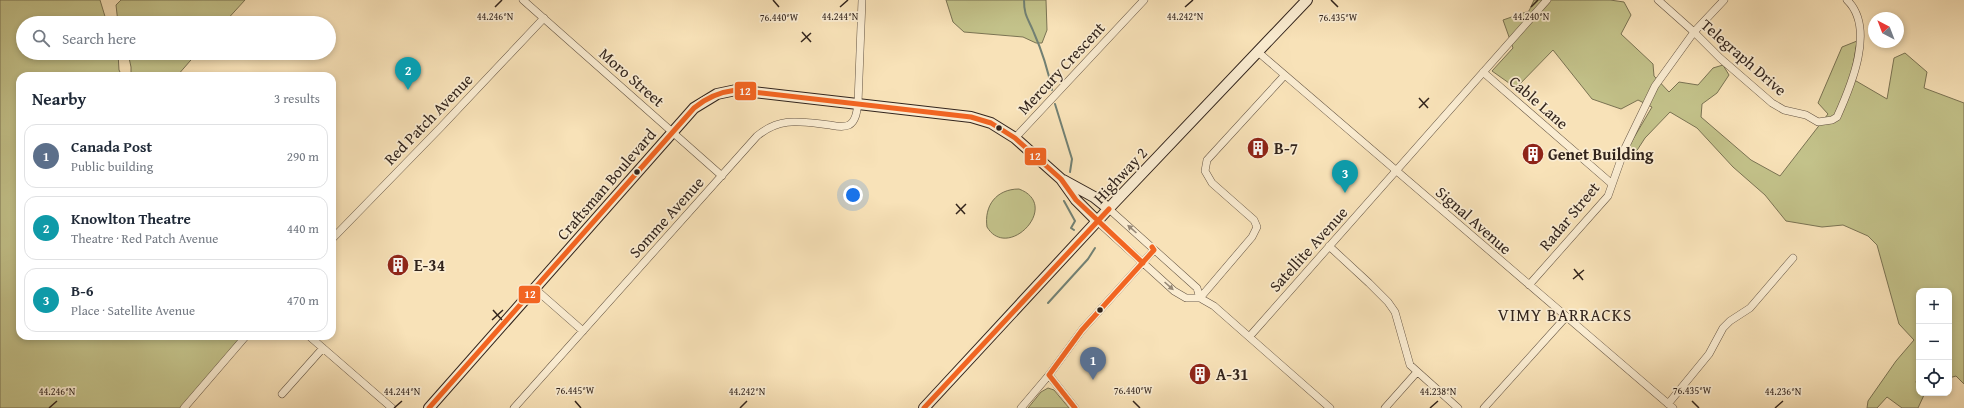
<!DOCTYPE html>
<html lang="en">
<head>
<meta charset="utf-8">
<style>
  :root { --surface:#fff; --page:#f6f6f7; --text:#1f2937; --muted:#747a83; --line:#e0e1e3; --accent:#0b8043 }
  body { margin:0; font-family:"Gentium Book Plus",serif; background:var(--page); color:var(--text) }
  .controls { position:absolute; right:12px; bottom:12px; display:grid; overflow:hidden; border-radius:8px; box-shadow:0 2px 6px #0003 }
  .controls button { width:36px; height:36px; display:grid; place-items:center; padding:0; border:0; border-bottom:1px solid var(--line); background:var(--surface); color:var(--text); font:20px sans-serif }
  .compass { position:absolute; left:1868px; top:12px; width:36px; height:36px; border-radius:50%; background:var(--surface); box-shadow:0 2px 6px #0003; rotate:318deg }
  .you { position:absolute; left:853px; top:195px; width:14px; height:14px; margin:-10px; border:3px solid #fff; border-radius:50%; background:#1a73e8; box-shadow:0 0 0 6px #1a73e833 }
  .badge { display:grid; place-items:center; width:26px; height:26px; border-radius:50%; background:var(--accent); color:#fff; font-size:13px; font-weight:700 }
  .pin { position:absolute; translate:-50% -33px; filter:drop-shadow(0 1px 2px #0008) }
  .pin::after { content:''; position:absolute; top:21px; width:14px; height:12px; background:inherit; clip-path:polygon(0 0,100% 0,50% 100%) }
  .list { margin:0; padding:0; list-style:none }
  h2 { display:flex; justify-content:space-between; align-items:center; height:52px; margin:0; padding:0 16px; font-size:17px }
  h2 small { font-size:13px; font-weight:400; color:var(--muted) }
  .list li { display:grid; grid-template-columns:26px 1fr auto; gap:12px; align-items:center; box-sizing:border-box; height:64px; margin:0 8px 8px; padding:0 8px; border:1px solid var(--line); border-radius:12px }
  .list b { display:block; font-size:15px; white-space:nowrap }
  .list p { margin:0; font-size:13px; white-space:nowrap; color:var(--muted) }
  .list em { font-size:13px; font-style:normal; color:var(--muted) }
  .icon { flex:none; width:22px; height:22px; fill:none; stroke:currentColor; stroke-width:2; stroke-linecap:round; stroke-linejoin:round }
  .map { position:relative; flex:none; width:1964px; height:408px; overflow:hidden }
  .search { position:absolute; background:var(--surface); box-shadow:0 2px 6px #0003; left:16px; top:16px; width:320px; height:44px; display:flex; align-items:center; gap:10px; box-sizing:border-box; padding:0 14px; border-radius:22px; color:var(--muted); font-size:15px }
  .panel { position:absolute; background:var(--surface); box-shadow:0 2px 6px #0003; left:16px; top:72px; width:320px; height:268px; border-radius:12px }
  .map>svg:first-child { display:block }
  .green { fill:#c3c28a; stroke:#7a7353 }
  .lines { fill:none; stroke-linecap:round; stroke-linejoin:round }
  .stream { stroke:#728073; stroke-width:2 }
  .street-casing { stroke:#645443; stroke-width:8 }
  .secondary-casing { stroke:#32241c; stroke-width:12 }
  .street { stroke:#faecd1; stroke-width:7 }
  .secondary { stroke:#faecd1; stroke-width:10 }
  .bus-1-casing { stroke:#faecd1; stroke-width:8 }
  .bus-1 { stroke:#f26522; stroke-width:5 }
  .oneway { fill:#968876 }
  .ticks { fill:none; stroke:#32241c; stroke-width:1.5 }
  .bus-dot { fill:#32241c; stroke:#faecd1; stroke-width:1.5 }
  .labels { text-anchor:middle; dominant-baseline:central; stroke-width:3.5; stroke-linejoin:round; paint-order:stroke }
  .street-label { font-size:16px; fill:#32241c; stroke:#faecd1 }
  .poi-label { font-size:16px; font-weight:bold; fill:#32241c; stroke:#faecd1; text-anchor:start }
  .neighbourhood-label { font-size:17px; letter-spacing:1px; fill:#32241c; stroke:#faecd1 }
  .ticks-label { font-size:10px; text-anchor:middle; fill:#32241c; stroke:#faecd1; stroke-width:3.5; stroke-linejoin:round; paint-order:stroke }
  .line-badge { stroke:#faecd1; stroke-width:1.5 }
  .badge-label { font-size:11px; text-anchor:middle; font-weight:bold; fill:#fff }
</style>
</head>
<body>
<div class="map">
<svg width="1964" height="408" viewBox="0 0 1964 408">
  <rect width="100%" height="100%" fill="#f8e2b8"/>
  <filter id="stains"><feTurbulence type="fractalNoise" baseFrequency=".005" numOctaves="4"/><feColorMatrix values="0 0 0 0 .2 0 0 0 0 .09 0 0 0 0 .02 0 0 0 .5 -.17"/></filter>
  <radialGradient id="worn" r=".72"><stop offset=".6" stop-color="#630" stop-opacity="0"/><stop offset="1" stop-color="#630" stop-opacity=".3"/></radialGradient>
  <path class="green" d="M0,0H100L107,23H23V53H118L119,70L122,76H20V336H248L182,408H0Z
    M121,0H245L224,23H118L116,5Z
    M946,0H1046L1047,30L1042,43H1036L1023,37L964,32L953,22Z
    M1534,0H1610L1624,2L1631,15L1621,34L1653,64L1654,76L1669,92L1679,82L1698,85L1713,68L1723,65L1729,75L1717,93L1702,104L1701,117L1751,160L1780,176L1828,114L1818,103L1842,47L1857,41L1851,78L1887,99L1894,58L1905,53L1927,72L1924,88L1964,103V384L1956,376L1949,378V291H1919V374L1916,382L1919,387V393H1923L1924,395L1918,408H1902L1887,397L1877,408H1867L1868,401L1896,361L1914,340L1899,324L1877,245L1868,236L1843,225L1822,227L1786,221L1765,195L1733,167L1697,128L1670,112L1645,138L1634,155L1629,146L1652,107L1638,100L1621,109L1592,99L1553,50L1516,88L1492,71L1513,48L1503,20L1529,11Z
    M128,53H197L177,76H131V67Z
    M1019,189C1062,205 1008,262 987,227C984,206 996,189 1019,189Z
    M1048,388L1054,390L1069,408H1028L1041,392Z"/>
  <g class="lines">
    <path class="stream" d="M1024,0C1024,16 1028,18 1034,33C1042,51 1048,70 1052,90
      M1055,104L1072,159L1070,172
      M1064,201L1075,221L1071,228L1074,230
      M1048,303L1088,259L1095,248"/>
    <g class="street-casing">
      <path id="street" d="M523,0L722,176
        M1658,0L1694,32L1720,58L1772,103L1784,110L1806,115L1818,122L1832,120L1837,117C1851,86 1876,28 1847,0
        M1258,52L1673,408
        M1483,72L1612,184
        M1015,138L1144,0
        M1109,209L1197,288L1200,298
        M1097,221L1174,291L1186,298H1200L1214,306L1330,408
        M332,239L442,126L544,18
        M1329,246L1369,283L1388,302L1395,312L1410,365L1458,408
        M1529,285L1608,196L1625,148L1655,86L1694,32L1724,0
        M534,288L583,331
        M1200,298L1252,237L1257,227L1254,220L1212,183L1205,171L1207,160L1284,76
        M309,336L392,408
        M1250,336L1547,0
        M1049,375L1075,408
        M282,394L323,348
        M1668,404L1709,354L1723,328L1730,321L1750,308L1793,258
        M184,408L246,336
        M514,408L757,136C781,116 802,122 830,125C836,126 843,128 849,125C856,121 857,111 858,103L862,0
        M1021,408L1049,375L1082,330L1154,250
        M1385,408L1417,372
        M1484,408L1566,317"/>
    </g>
    <g class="secondary-casing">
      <path id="secondary" d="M1063,180L1094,197L1109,209
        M429,408L694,108L717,94L736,90L971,117L991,123L1015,138L1061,179L1076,200L1097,221
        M924,408L1113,204L1307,0"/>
    </g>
    <use href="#street" class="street"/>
    <use href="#secondary" class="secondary"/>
    <g class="bus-1-casing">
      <path id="bus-1" d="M429,408L694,108C707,97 720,92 736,90L971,117L991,123L1015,138L1061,179L1076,200L1143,263
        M924,408L1109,209
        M1075,408L1049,375L1082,330L1154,250L1152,247"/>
    </g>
    <use href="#bus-1" class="bus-1"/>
  </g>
  <defs><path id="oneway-solid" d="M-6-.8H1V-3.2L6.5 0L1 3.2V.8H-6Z"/></defs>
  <g class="oneway">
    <use href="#oneway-solid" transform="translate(1132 229) rotate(-138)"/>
    <use href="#oneway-solid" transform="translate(1169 286) rotate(42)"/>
  </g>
  <path class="ticks" d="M773,0L779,7M1331,0L1338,7M495,7L502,0M840,7L848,0M1185,7L1193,0M1531,7L1538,0M802,32L811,42M801,42L811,33M1419,98L1428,108M1419,108L1429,98M956,204L965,214M956,214L966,204M1574,269L1583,280M1573,279L1584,270M493,310L502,320M492,320L503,310M575,401L581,408M1133,401L1140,408M1692,401L1699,408M49,408L57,401M394,408L402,401M740,408L747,401M1430,408L1438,401M1775,408L1783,401"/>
  <defs>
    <g id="building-disc" transform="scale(1.15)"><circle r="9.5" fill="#8f2418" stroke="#faecd1"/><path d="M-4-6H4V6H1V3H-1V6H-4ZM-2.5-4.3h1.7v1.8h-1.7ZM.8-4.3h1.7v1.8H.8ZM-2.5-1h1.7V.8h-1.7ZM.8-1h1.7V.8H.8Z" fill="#fff"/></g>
  </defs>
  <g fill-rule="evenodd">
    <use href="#building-disc" x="1258" y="148"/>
    <use href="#building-disc" x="1533" y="154"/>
    <use href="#building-disc" x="398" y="265"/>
    <use href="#building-disc" x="1200" y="374"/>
  </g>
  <g class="bus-dot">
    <circle cx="999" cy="128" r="3.5"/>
    <circle cx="637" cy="172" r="3.5"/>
    <circle cx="1100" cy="310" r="3.5"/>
  </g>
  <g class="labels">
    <g class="street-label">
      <text transform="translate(1744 57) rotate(41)">Telegraph Drive</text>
      <text transform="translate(1061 68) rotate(-47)">Mercury Crescent</text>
      <text transform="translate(632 77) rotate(41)">Moro Street</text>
      <text transform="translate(1539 102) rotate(41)">Cable Lane</text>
      <text transform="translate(428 119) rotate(-46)">Red Patch Avenue</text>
      <text transform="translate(1120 175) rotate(-47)">Highway 2</text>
      <text transform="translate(606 184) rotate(-49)">Craftsman Boulevard</text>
      <text transform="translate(1569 216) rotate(-50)">Radar Street</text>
      <text transform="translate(666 217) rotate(-48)">Somme Avenue</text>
      <text transform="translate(1474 220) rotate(41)">Signal Avenue</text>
      <text transform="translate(1308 249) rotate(-48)">Satellite Avenue</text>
    </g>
    <g class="poi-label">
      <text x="1274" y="148">B-7</text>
      <text x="1548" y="154">Genet Building</text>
      <text x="414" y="265">E-34</text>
      <text x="1216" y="374">A-31</text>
    </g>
    <g class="neighbourhood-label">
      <text x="1565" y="314">VIMY BARRACKS</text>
    </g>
  </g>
  <g class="ticks-label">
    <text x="840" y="20">44.244°N</text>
    <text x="1531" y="20">44.240°N</text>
    <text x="495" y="20">44.246°N</text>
    <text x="1185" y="20">44.242°N</text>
    <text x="779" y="21">76.440°W</text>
    <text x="1338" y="21">76.435°W</text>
    <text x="575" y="394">76.445°W</text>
    <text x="1133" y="394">76.440°W</text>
    <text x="1692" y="394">76.435°W</text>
    <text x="57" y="395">44.246°N</text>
    <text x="402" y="395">44.244°N</text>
    <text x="747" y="395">44.242°N</text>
    <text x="1438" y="395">44.238°N</text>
    <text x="1783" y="395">44.236°N</text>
  </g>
  <g class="line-badge">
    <rect x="734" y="81" width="23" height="20" rx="4" fill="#f26522"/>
    <rect x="1024" y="147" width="23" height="19" rx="4" fill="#f26522"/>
    <rect x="518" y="285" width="23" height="19" rx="4" fill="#f26522"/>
  </g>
  <g class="badge-label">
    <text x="745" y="95">12</text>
    <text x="1035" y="160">12</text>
    <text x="530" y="298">12</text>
  </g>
  <rect width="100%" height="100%" filter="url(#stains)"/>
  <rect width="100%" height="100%" fill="url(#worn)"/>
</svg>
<div class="controls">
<button>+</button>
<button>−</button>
<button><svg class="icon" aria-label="locate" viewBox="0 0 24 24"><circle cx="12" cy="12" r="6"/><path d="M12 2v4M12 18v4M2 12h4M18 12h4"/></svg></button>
</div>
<svg class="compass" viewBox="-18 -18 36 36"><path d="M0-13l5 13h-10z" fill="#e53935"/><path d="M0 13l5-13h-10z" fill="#747a83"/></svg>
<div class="you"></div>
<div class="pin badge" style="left:1093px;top:380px;background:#5c6f8a">1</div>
<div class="pin badge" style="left:408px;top:90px;background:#0f9aa8">2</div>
<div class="pin badge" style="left:1345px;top:193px;background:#0f9aa8">3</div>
<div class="search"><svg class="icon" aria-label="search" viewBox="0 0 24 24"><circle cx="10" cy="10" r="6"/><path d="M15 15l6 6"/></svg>Search here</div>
<section class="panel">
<h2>Nearby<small>3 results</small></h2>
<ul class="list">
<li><span class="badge" style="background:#5c6f8a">1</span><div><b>Canada Post</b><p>Public building</p></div><em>290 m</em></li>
<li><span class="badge" style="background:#0f9aa8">2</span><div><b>Knowlton Theatre</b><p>Theatre · Red Patch Avenue</p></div><em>440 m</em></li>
<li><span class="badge" style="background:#0f9aa8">3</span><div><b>B-6</b><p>Place · Satellite Avenue</p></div><em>470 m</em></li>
</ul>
</section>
</div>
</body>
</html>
